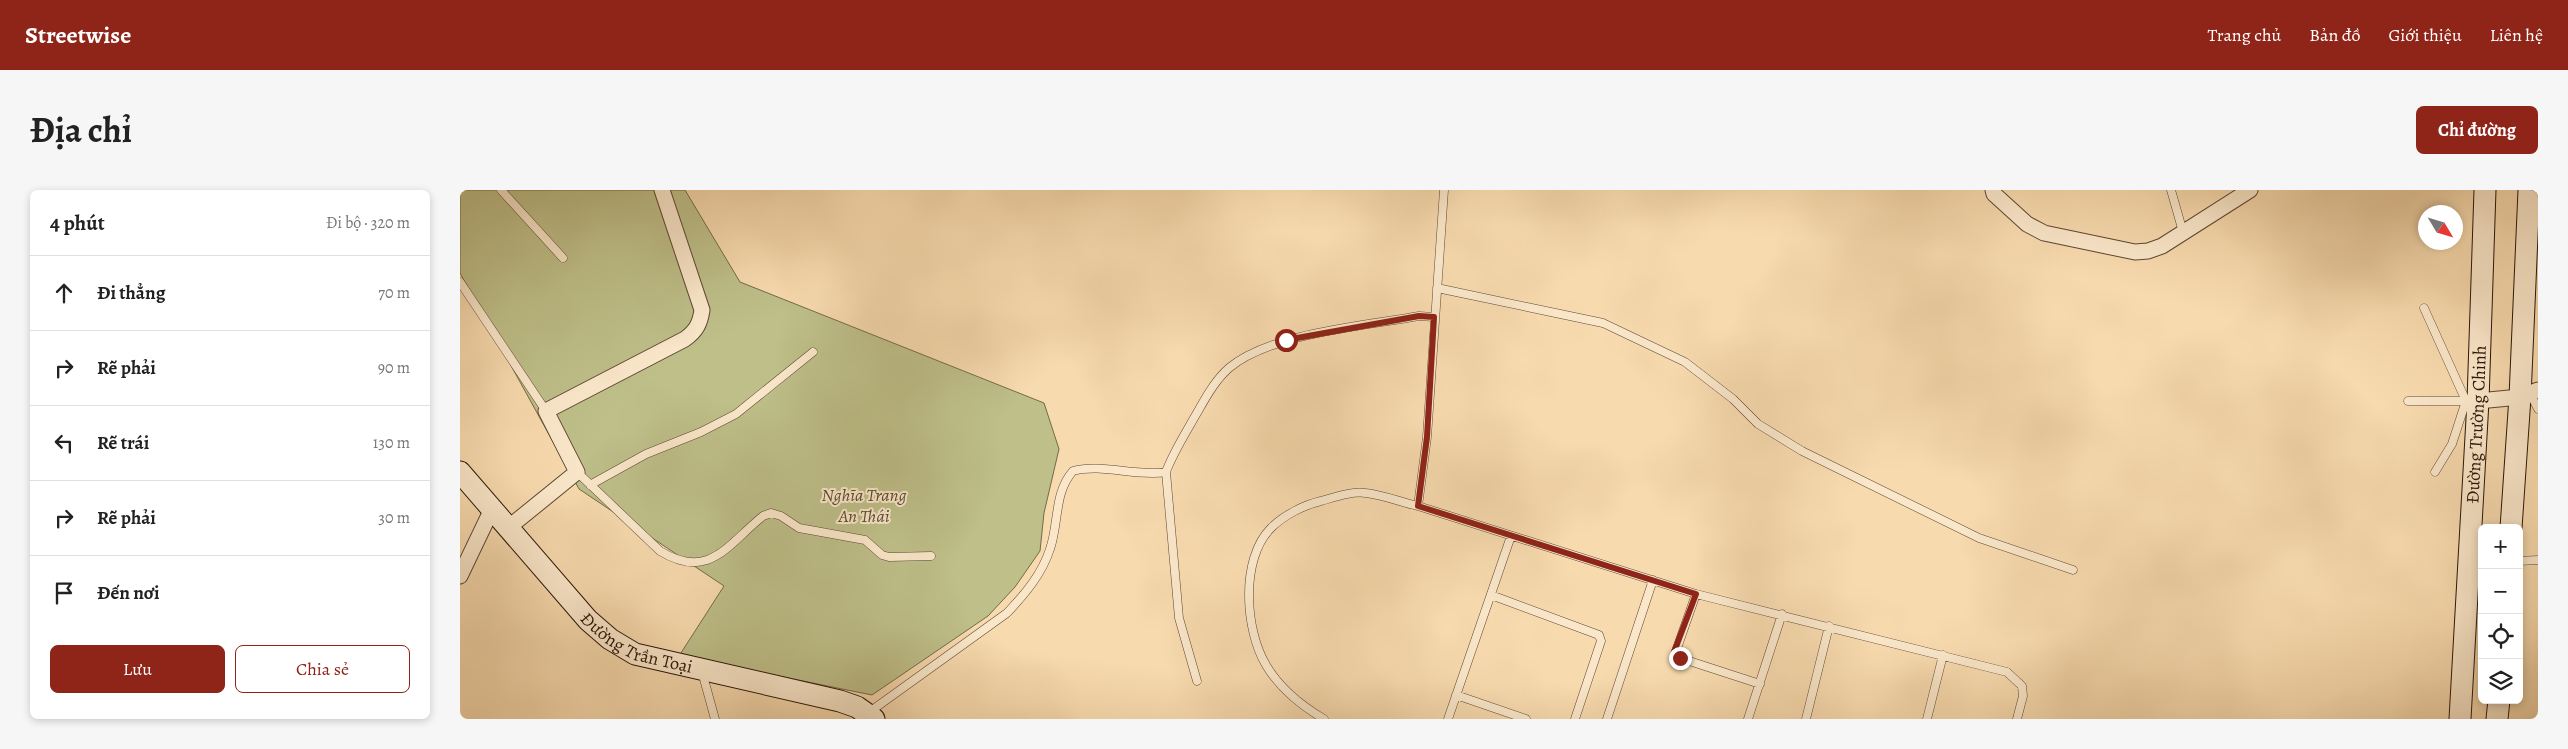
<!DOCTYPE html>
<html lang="vi">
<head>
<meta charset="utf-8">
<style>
  :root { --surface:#fff; --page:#f6f6f6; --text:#222; --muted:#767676; --line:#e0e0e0; --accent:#8f2418 }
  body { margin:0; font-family:Alegreya,serif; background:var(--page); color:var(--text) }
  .controls { position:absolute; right:15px; bottom:15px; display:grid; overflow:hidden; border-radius:8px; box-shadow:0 2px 8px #0003 }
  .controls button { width:45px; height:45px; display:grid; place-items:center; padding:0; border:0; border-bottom:1px solid var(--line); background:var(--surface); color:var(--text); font:25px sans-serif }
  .compass { position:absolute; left:1958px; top:15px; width:45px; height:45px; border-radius:50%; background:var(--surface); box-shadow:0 2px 8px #0003; rotate:128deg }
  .stop { position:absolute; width:15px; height:15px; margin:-11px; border:4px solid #8f2418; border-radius:50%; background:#fff }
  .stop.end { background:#8f2418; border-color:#fff; box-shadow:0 1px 5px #0008 }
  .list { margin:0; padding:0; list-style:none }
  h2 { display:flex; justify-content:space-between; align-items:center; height:65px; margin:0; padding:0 20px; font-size:21px }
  h2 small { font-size:16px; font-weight:400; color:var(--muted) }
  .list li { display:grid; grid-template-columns:32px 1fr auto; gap:15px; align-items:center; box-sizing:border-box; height:75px; padding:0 20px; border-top:1px solid var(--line) }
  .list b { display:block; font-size:19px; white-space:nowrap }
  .list em { font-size:16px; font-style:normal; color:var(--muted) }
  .actions { display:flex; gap:10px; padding:15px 20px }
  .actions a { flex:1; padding:11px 0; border:1px solid var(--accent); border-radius:8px; text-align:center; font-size:18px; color:var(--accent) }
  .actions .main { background:var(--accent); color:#fff }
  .icon { flex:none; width:28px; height:28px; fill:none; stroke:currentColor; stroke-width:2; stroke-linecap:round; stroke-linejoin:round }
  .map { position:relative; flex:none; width:2078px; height:529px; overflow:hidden; border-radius:8px }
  header { display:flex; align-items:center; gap:30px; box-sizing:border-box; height:70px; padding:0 25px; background:var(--accent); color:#fff }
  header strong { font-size:24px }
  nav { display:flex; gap:28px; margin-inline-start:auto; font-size:18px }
  .intro { display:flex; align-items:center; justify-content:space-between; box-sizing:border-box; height:120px; padding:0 30px }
  h1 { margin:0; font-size:35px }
  .button { padding:12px 22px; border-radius:8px; background:var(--accent); color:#fff; font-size:18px; font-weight:700 }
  main { display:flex; gap:30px; padding:0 30px }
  aside { flex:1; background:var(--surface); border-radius:8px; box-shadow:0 2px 8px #0003 }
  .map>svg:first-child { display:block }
  .green { fill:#bebf89; stroke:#746a4a }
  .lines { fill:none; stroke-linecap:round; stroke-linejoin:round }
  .lane-casing { stroke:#5e4733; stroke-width:9 }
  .street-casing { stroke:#5e4733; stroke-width:17 }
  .secondary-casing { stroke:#2b160a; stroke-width:23 }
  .lane { stroke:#fae7ca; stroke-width:8 }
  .street { stroke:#fae7ca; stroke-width:15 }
  .secondary { stroke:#fae7ca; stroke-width:21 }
  .route { stroke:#8f2418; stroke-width:6 }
  .labels { text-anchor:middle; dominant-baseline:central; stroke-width:4; stroke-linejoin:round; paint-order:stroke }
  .street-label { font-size:18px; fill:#2b160a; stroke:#fae7ca }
  .park-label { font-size:18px; font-style:italic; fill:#574930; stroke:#fae7ca }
</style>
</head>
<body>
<header>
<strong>Streetwise</strong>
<nav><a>Trang chủ</a><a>Bản đồ</a><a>Giới thiệu</a><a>Liên hệ</a></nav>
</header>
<div class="intro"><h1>Địa chỉ</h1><a class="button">Chỉ đường</a></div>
<main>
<aside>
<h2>4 phút<small>Đi bộ · 320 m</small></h2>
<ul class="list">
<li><svg class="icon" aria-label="ahead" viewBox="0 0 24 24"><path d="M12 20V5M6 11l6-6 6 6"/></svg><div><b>Đi thẳng</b></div><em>70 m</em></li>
<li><svg class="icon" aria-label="right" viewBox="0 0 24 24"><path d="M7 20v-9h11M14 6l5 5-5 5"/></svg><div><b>Rẽ phải</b></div><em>90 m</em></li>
<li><svg class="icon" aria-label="left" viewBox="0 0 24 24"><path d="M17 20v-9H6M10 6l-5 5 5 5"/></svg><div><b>Rẽ trái</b></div><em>130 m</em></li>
<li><svg class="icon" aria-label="right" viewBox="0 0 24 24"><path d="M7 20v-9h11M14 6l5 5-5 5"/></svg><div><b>Rẽ phải</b></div><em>30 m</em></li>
<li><svg class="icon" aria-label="arrive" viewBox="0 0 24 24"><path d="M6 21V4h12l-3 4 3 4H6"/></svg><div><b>Đến nơi</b></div></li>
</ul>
<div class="actions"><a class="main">Lưu</a><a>Chia sẻ</a></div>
</aside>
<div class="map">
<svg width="2078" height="529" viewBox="0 0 2078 529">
  <rect width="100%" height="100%" fill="#f7daae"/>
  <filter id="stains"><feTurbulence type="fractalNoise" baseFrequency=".004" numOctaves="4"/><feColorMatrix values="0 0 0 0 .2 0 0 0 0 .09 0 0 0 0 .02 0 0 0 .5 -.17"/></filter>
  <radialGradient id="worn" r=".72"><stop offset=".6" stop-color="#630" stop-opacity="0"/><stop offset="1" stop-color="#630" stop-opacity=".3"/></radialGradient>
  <path class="green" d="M0,0H225L280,92L584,213L599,259L584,323L580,361L555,397L528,426L412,505L219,466L264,396L119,299L0,83Z"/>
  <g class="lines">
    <g class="lane-casing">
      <path id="lane" d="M41,0L103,68
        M984,0L967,247L958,316L1236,404L1547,482L1562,496L1563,506L1557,529
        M1711,0L1723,42
        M0,92L86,221
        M977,98L1143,133L1225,172L1273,209L1298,234L1342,261L1519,348L1613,380
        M1964,118L2006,211L1992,254L1975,282
        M2070,203L2078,219
        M1948,211H2009
        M117,282L200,361C249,391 267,355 303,326L311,323L321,326L339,338L405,350L422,365L429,367L471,366
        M706,282L719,428L737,491
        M130,295L186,264L241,242L276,224L353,162
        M2059,371L2078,370
        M1236,404L1215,464L1220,468L1300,494
        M1031,405L1139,445L1141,451L1115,529
        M242,482L255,529
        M996,505L1066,529
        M408,523L547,423C565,404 582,384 590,359C599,333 594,302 613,281C641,273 676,287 706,282C713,263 724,246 734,228C744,211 754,191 769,178C811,143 904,136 959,126L974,127
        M864,529C842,516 820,499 806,475C785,440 780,369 811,338C824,325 844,315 861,311C875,307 892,301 906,303C923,305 941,312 958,316
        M988,529L1051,346
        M1147,529L1193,390
        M1288,529L1322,424
        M1346,529L1369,436
        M1467,529L1483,465"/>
    </g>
    <g class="street-casing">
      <path id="street" d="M1533,0L1534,4L1567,34L1584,43L1675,62L1688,61L1702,56L1790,0
        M2018,211L2060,207L2078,200
        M48,338L117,282L86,221L225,149C236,141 240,134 242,120L202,0
        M0,386L32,319"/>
    </g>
    <g class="secondary-casing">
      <g id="secondary">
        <path id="s1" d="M0,282L128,430L150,449L175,464L380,511L397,517L414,529"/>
        <path d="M2051,338L2060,207L2069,0"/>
        <path id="s2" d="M2000,529L2018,211L2025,0"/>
        <path d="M2037,529L2039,510"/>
      </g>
    </g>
    <use href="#lane" class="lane"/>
    <use href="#street" class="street"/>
    <use href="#secondary" class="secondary"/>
  </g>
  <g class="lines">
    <path class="route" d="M826,150L959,126L974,127L967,247L958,316L1236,404L1214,462L1220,468"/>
  </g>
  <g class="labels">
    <g class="street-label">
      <text stroke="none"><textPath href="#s2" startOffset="295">Đường Trường Chinh</textPath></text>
      <text stroke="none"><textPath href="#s1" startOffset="251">Đường Trần Toại</textPath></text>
    </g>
    <g class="park-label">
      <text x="404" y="305">Nghĩa Trang<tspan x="404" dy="21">An Thái</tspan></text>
    </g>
  </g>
  <rect width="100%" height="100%" filter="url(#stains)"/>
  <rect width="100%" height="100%" fill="url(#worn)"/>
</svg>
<div class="controls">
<button>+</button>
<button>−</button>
<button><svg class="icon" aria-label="locate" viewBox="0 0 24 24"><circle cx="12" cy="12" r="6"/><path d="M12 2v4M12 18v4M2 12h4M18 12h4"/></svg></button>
<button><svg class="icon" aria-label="layers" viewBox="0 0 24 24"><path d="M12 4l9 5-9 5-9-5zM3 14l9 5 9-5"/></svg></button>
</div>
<svg class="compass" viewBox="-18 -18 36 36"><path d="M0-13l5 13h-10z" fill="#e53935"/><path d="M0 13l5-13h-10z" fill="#767676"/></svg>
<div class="stop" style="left:826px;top:150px"></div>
<div class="stop end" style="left:1220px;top:468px"></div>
</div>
</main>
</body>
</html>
